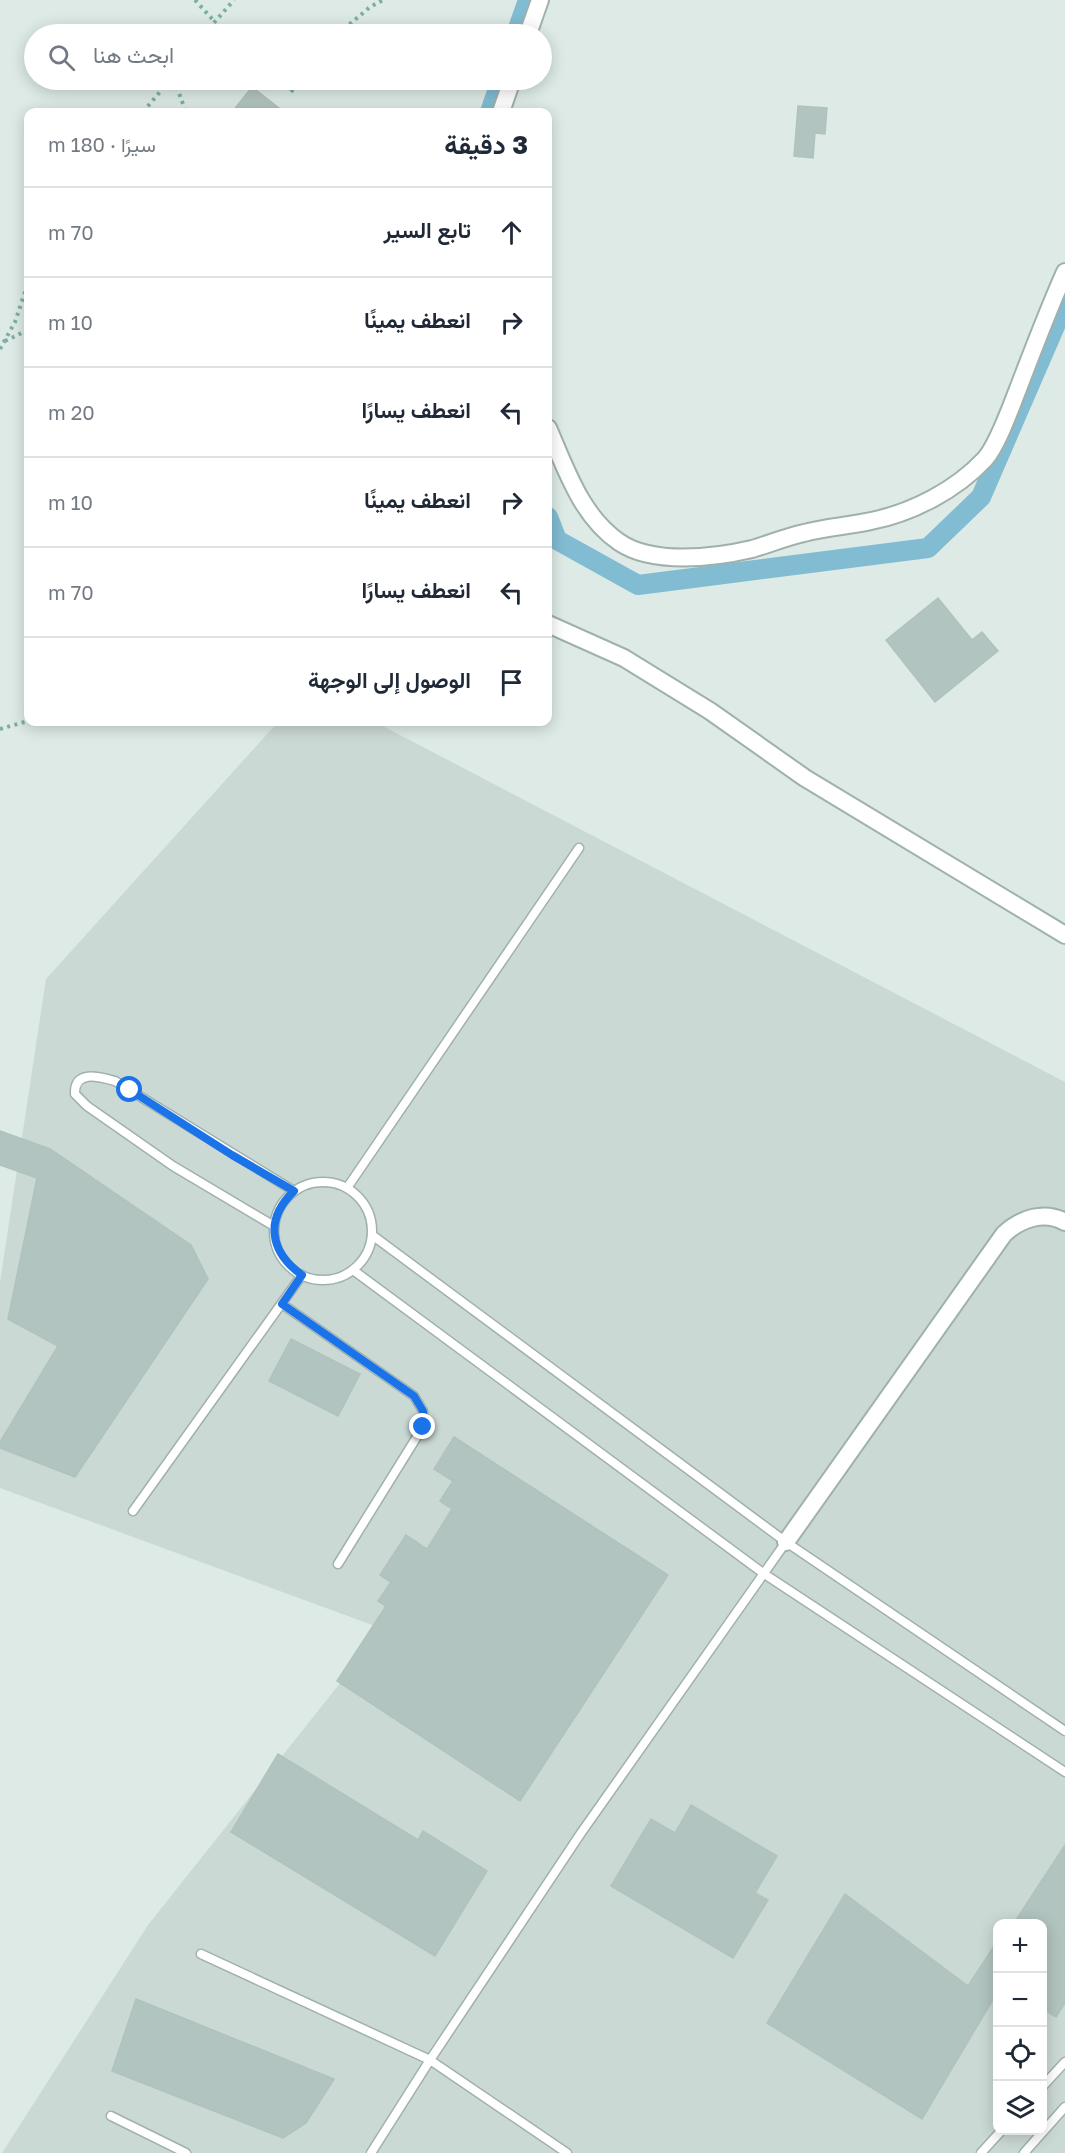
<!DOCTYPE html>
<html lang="ar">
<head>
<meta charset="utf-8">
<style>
  :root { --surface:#fff; --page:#f6f6f7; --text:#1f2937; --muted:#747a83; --line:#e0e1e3 }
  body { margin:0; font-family:"Golos Text",Vazirmatn,sans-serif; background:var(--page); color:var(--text); direction:rtl }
  .controls { position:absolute; right:18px; bottom:18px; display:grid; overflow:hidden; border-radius:12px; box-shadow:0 3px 15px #0003 }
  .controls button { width:54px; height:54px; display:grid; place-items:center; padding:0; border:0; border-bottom:2px solid var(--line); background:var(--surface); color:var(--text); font:30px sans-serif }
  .stop { position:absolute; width:18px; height:18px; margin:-14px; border:4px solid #1a73e8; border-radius:50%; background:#fff }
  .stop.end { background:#1a73e8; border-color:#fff; box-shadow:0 2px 6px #0008 }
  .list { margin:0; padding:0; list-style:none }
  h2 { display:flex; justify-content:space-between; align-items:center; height:78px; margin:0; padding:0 24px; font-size:26px }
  h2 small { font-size:20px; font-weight:400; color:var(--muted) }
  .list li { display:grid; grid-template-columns:39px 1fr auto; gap:18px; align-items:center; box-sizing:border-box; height:90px; padding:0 24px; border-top:2px solid var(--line) }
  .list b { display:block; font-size:22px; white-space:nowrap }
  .list em { font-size:20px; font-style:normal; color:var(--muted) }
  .icon { flex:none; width:33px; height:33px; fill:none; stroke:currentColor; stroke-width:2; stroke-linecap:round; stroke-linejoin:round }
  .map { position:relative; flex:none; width:1065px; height:2153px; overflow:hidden; direction:ltr }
  .search { position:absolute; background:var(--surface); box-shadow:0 3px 15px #0003; left:24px; top:24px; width:528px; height:66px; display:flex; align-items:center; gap:15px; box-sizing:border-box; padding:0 21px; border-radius:33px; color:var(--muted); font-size:22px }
  .panel { position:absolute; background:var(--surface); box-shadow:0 3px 15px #0003; left:24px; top:108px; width:528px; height:618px; border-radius:12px; direction:rtl }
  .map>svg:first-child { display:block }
  .built { fill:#cbd9d5; fill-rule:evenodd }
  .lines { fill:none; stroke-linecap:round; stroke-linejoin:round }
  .canal { stroke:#81bcd3; stroke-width:20 }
  .building { fill:#b2c4bf; stroke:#afc3bd; stroke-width:1.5 }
  .lane-casing { stroke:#a0b1ad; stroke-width:11 }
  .street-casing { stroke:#a0b1ad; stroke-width:20 }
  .path { stroke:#7bafa5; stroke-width:4; stroke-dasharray:3 4.5; stroke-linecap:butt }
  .lane { stroke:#fff; stroke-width:8 }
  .street { stroke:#fff; stroke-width:16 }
  .route { stroke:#1a73e8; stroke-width:8 }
</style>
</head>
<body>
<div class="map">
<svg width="1065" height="2153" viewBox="0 0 1065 2153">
  <rect width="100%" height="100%" fill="#ddeae5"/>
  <path class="built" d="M278,722H375L1065,1082V2153H2L148,1925L383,1629L0,1488V1282L46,979ZM998,1924H1042V2130H998Z"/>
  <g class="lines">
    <path class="canal" d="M516,34L528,0
      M490,112L501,80
      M548,517L557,540L638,585L928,548L981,497L1065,303"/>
  </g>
  <path class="building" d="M252,87L284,112H232Z
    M798,106L827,108L825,134L815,133L813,158L794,156Z
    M938,598L972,640L982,632L998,651L935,702L886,640Z
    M0,1131L50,1149L191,1245L208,1279L75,1477L0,1448V1442L58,1346L8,1319L37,1178L0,1165Z
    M291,1339L360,1374L338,1416L269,1381Z
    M454,1437L668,1575L520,1801L337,1681L386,1606L378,1601L391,1582L380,1575L406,1535L427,1549L452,1509L440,1501L453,1481L434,1469Z
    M278,1754L418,1840L423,1831L487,1871L435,1956L231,1832Z
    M691,1805L777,1856L755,1893L768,1900L733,1958L611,1886L651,1819L675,1833Z
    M1065,1845V2003L1056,2017L1042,2008V1923H1014Z
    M845,1894L968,1986L998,1940V1991L922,2119L767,2023Z
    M136,1999L334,2079L306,2123L283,2138L112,2071Z"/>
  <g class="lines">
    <g class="lane-casing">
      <path id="lane" d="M274 1231a49 49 0 1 1 98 0a49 49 0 1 1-98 0Z
        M347,1188L579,848
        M274,1226L173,1166L87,1106L75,1094C74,1069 100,1077 115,1081L294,1191
        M372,1235L786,1542L1065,1731
        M353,1270L763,1573L1065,1772
        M282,1304L414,1396L423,1411V1427L338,1564
        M133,1511L302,1275
        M201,1954L430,2060L567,2153
        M1042,2087L1065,2062
        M111,2116L186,2153
        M371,2153L430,2060L581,1833L786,1542
        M981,2153L1002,2130
        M1024,2153L1065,2107"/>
    </g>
    <g class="street-casing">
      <path id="street" d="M528,34L540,0
        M501,112L512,80
        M548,428C566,469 581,516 619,542C652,565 714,558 752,549C769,544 786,537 804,533C825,527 849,526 871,521C912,513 956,490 985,459C998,444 1010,409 1018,389C1033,350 1048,310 1065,272
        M548,624L624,658L710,711L805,778L1065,935
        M786,1542L1004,1234C1020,1219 1044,1210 1065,1222"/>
    </g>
    <path class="path" d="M195,0L214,21
      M204,34L234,0
      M338,34L370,7L383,0
      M174,80L186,112
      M291,92L300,80
      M143,112L170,80
      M5,341L28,330
      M0,349L15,322L28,283
      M0,729L28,721"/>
    <use href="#lane" class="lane"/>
    <use href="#street" class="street"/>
  </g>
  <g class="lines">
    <path class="route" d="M130,1090L232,1155L294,1191C264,1220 270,1252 302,1275L282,1304L414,1396L423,1411V1427"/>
  </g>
</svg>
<div class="controls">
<button>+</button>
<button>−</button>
<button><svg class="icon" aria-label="locate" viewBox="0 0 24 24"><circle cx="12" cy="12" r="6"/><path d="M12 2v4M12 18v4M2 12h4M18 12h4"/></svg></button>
<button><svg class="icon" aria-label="layers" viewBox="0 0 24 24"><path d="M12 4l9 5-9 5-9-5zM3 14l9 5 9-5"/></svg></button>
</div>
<div class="stop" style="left:130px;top:1090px"></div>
<div class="stop end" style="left:423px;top:1427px"></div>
<div class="search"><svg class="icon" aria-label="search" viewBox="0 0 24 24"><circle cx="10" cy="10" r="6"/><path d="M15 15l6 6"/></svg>ابحث هنا</div>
<section class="panel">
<h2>3 دقيقة<small>سيرًا · 180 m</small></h2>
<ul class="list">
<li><svg class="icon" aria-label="ahead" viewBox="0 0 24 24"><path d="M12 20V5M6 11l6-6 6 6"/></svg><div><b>تابع السير</b></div><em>70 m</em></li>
<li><svg class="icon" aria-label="right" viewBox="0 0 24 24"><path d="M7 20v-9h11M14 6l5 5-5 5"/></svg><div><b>انعطف يمينًا</b></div><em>10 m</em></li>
<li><svg class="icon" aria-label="left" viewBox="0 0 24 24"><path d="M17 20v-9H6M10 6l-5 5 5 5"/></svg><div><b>انعطف يسارًا</b></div><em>20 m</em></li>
<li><svg class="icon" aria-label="right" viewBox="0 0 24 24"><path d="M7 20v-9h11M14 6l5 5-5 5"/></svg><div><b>انعطف يمينًا</b></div><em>10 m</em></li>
<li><svg class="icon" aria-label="left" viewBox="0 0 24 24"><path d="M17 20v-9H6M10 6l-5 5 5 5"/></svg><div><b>انعطف يسارًا</b></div><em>70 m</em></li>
<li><svg class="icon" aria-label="arrive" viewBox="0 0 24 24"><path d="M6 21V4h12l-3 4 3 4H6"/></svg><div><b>الوصول إلى الوجهة</b></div></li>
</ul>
</section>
</div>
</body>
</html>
